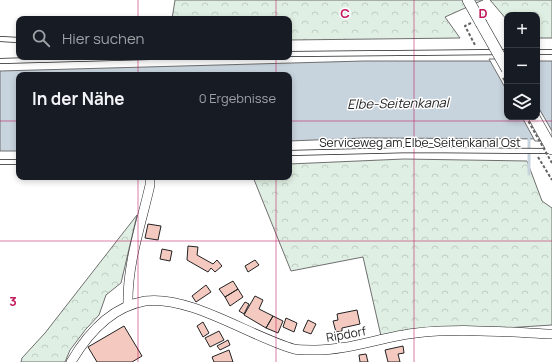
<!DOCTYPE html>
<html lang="de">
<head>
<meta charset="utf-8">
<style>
  :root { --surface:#171b24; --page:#242831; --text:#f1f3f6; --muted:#9ea1a6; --line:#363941 }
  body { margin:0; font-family:Manrope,sans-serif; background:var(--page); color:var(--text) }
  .controls { position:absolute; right:12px; top:12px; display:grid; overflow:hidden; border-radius:8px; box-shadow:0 2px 6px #0003 }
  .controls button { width:36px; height:36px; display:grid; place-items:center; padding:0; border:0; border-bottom:1px solid var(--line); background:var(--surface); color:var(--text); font:20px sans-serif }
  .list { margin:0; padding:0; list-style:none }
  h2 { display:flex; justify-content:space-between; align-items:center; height:52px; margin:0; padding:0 16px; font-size:17px }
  h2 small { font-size:13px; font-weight:400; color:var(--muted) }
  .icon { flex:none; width:22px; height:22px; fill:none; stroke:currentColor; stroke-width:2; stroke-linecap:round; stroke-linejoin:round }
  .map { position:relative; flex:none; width:552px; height:362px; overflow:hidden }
  .search { position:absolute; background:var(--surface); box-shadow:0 2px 6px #0003; left:16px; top:16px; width:276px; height:44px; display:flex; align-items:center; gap:10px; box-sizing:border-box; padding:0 14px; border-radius:8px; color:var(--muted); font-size:15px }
  .panel { position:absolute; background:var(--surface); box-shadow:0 2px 6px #0003; left:16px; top:72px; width:276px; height:108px; border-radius:8px }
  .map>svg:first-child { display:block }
  .forest { fill:url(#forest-crowns); stroke:#6f6f6f }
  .water { fill:#c7d3dd; stroke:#6f6f6f }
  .pier { fill:#fff; stroke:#6f6f6f }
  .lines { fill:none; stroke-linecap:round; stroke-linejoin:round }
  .stream { stroke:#c7d3dd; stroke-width:3 }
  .building { fill:#f3c9c0; stroke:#222 }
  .service-casing { stroke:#222; stroke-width:6 }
  .minor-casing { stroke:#222; stroke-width:10 }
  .tertiary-casing { stroke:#222; stroke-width:12 }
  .path { stroke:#646464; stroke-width:2; stroke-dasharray:3 2; stroke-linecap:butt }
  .service { stroke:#fff; stroke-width:4.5 }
  .minor { stroke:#fff; stroke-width:9 }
  .tertiary { stroke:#fff; stroke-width:11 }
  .tertiary-bridge-casing { stroke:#222; stroke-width:12; stroke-linecap:butt }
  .path-bridge { stroke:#646464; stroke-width:2; stroke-dasharray:3 2; stroke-linecap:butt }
  .tertiary-bridge { stroke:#fff; stroke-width:11 }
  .grid { fill:none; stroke:#c2185b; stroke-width:1; stroke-opacity:0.55 }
  .labels { text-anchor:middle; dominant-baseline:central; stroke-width:3; stroke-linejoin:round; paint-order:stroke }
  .street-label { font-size:12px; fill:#222; stroke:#fff }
  .water-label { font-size:13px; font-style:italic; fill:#222; stroke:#fff }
  .grid-label { font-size:13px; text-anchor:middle; font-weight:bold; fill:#c2185b; stroke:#fff; stroke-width:3; stroke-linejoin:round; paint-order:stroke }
</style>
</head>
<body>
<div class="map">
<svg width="552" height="362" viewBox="0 0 552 362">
  <defs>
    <pattern id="forest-crowns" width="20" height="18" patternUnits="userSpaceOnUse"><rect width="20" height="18" fill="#e0efe3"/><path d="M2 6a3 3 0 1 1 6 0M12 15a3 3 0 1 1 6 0" fill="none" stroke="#c0cdc2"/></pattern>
  </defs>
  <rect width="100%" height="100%" fill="#fff"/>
  <path class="forest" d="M175,0H483L445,17L460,38L289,40V19H172Z
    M490,0H552V38H537V15H507V20Z
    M404,159L527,161L542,201L552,208V325L381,336L363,257L291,271L253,177H289V164Z
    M137,215L121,283L106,295L99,315L86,329L70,350L65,362H21L22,358L45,333Z"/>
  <path class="water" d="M364,61H507V117H537V61H552V139L365,138L289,141V75H19V151H0V71Z"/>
  <path class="pier" d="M489,59H507V91Z
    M537,105L552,131V141H535L522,117H537Z"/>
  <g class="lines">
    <path class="stream" d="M529,139V174"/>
  </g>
  <path class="building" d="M148,224L161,226L158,240L145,238Z
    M188,246L198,247L197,255L213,264L217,260L222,266L215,272L211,268L208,272L187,260Z
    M162,249L172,251L170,261L160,259Z
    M255,260L259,265L248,272L245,266Z
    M233,281L238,289L225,297L219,289Z
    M206,285L211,292L196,302L192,296Z
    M238,289L243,297L230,306L225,297Z
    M255,296L263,300L259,309L273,316L266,328L244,315Z
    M245,302L249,304L244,314L239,311Z
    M357,310L360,324L342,328V331L336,332L333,321L338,320L337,314Z
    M273,316L283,321L278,333L266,328Z
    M286,318L297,323L294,332L283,327Z
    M308,320L316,324L311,334L303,331Z
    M203,322L209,333L203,337L197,326Z
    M124,326L142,356L132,362H97L88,347Z
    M219,331L224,340L210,347L205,338Z
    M228,340L230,345L220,350L217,346Z
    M403,346L404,353L398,354L400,362H388L385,350Z
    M229,350L233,362H214L212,357Z
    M366,354L368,362H360L359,355Z"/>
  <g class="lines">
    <g class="service-casing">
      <path id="service" d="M0,39L19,40
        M537,52H552
        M289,54L507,52
        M0,61L150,57
        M289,153L412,150L551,151
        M0,162H19"/>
    </g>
    <g class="minor-casing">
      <path id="minor" d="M128,305C127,264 141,225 150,185V177
        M71,362C88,333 111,307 145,301C190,295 249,336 294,349C299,350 306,350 312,350C347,351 381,337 416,333C459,328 508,332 552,334"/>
    </g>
    <g class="tertiary-casing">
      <path id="tertiary" d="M468,0L481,23
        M534,117L552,149"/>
    </g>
    <path class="path" d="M471,23L465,26L475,45
      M538,157L552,180"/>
    <use href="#service" class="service"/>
    <use href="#minor" class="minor"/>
    <use href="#tertiary" class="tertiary"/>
    <g class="tertiary-bridge-casing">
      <path id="tertiary-bridge" d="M481,23L507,69"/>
    </g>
    <path class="path-bridge" d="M503,78L507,84
      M526,117L552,163"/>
    <use href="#tertiary-bridge" class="tertiary-bridge"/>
  </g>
  <path class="grid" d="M138,0V19M276,0V19M414,0V362M138,57V75M276,57V75M0,121H19M289,121H552M138,177V362M276,177V362M0,241H552"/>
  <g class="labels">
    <g class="street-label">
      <text x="420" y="142">Serviceweg am Elbe-Seitenkanal Ost</text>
      <text transform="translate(346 334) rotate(-10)">Ripdorf</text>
    </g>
    <g class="water-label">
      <text transform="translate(398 103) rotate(-1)">Elbe-Seitenkanal</text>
    </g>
  </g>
  <g class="grid-label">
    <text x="345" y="18">C</text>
    <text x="483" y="18">D</text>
    <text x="13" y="306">3</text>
  </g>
</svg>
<div class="controls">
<button>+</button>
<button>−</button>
<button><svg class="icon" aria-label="layers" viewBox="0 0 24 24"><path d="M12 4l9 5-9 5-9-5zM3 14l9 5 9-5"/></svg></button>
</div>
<div class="search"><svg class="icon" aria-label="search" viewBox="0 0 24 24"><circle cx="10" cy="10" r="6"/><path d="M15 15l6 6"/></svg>Hier suchen</div>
<section class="panel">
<h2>In der Nähe<small>0 Ergebnisse</small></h2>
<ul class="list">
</ul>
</section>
</div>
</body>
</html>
